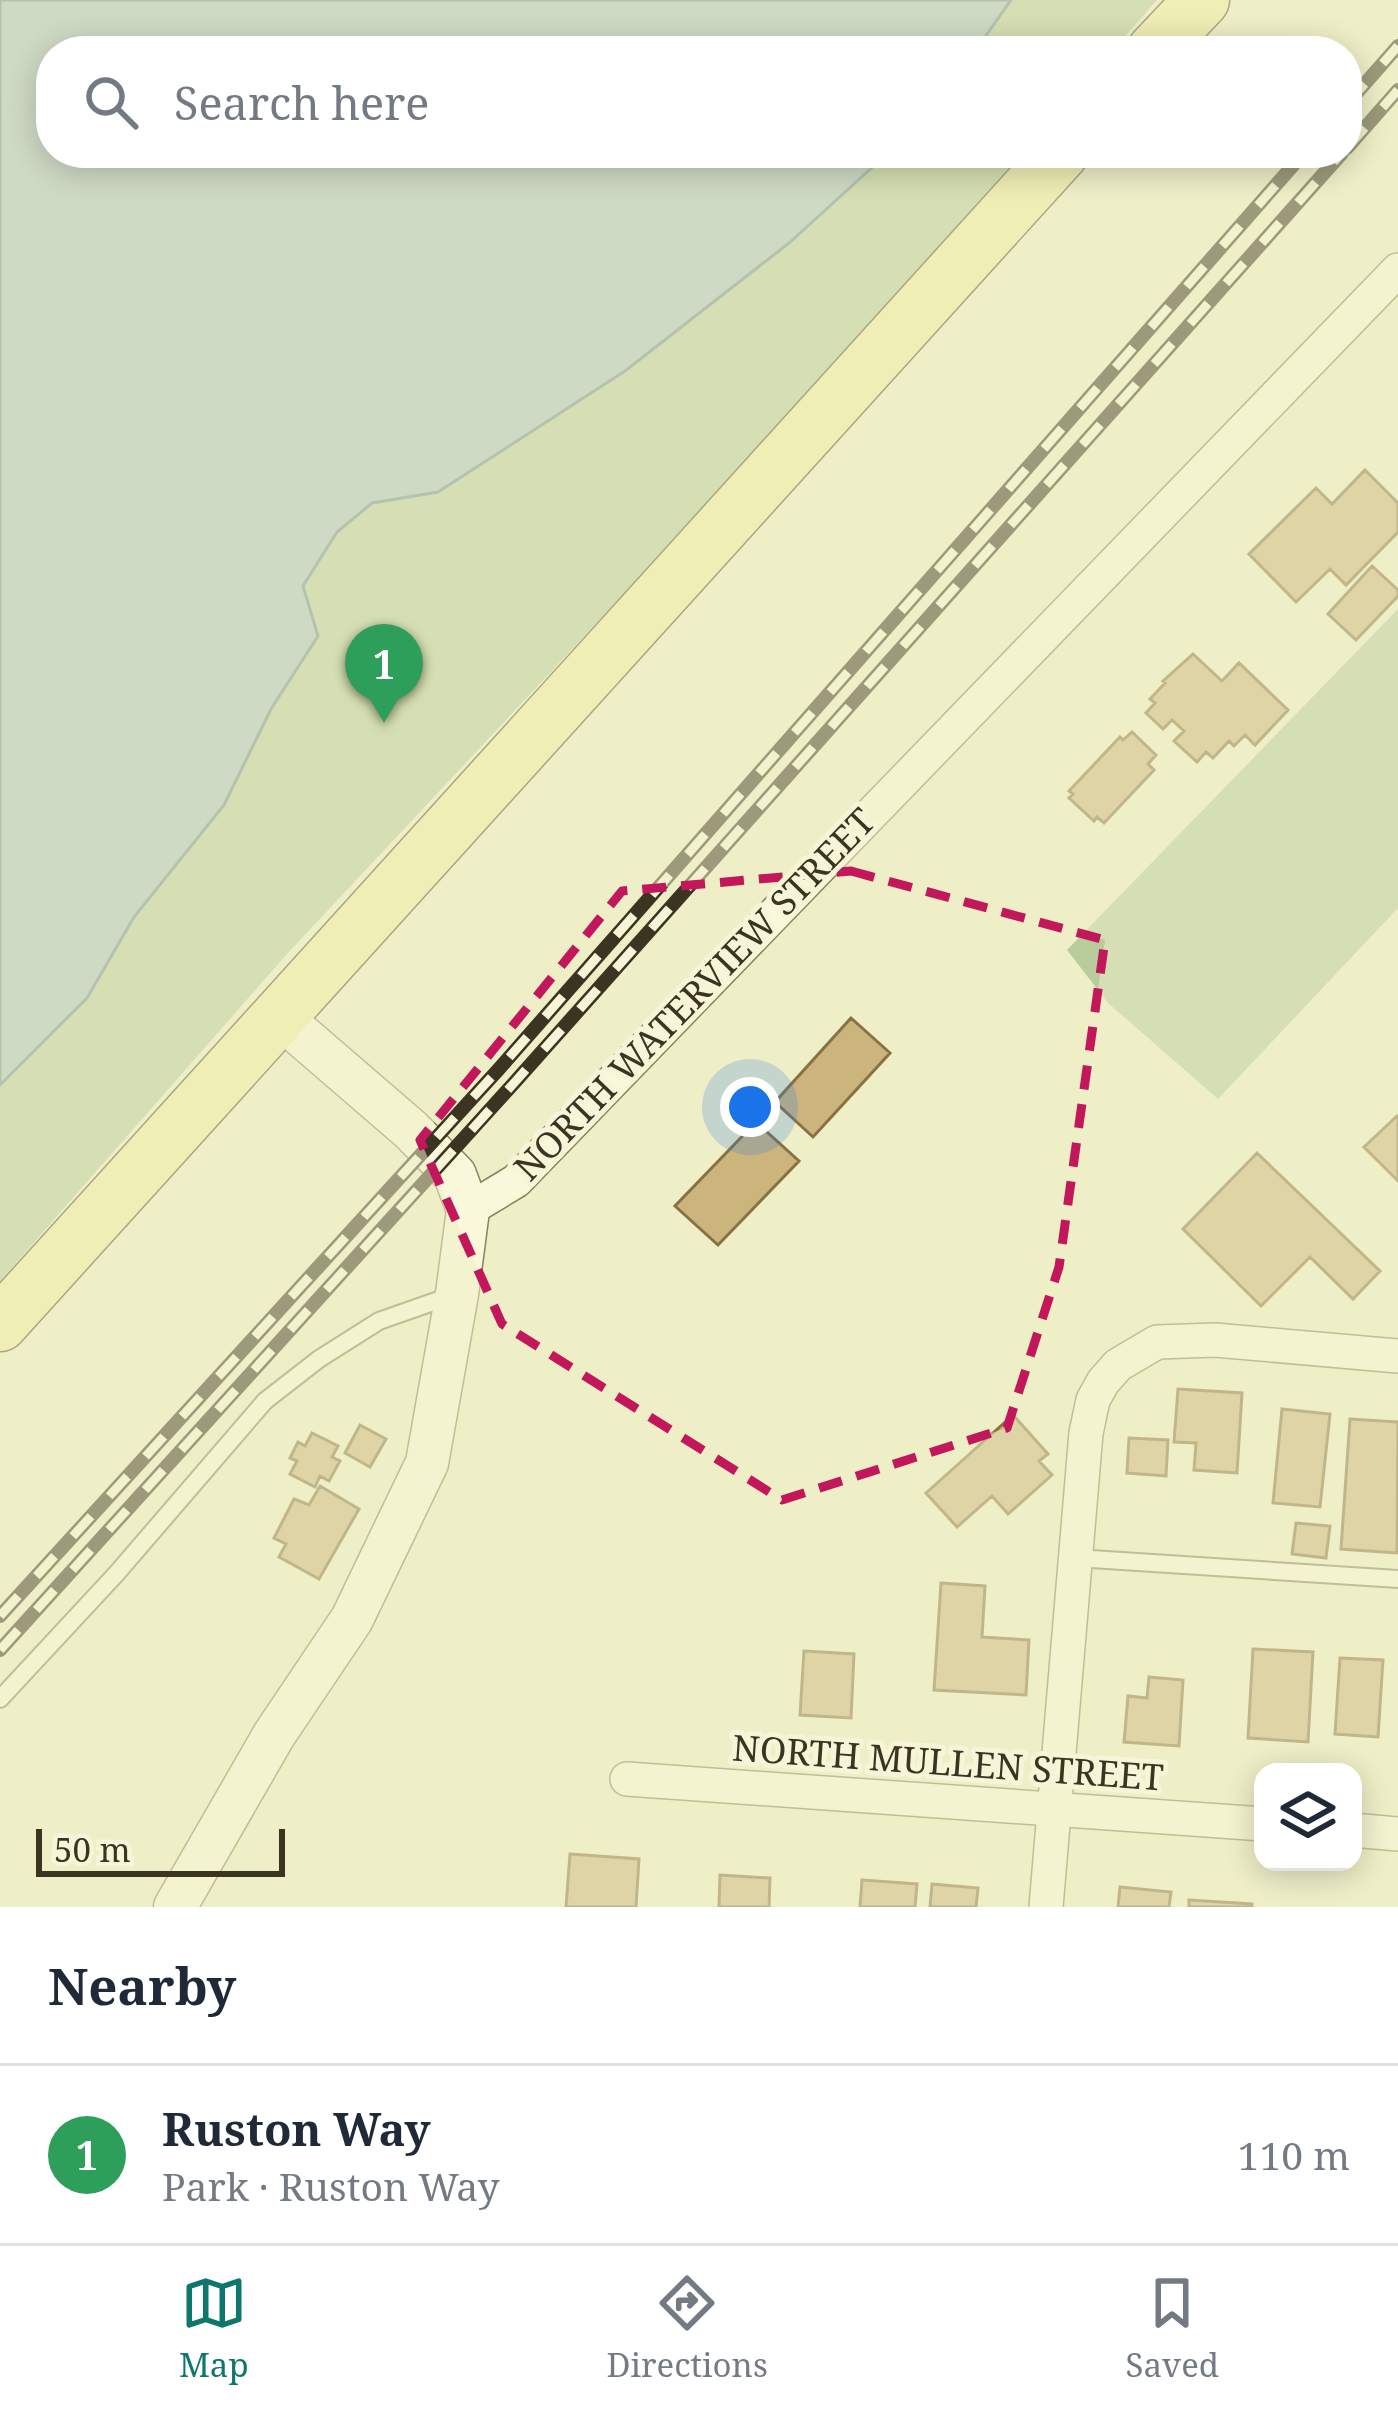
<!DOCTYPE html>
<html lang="en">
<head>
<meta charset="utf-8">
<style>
  :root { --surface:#fff; --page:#f2f2f3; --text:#1f2937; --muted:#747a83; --line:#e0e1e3; --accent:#0f766e }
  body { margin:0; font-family:"Noto Serif",serif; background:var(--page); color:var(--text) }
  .controls { position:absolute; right:36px; bottom:36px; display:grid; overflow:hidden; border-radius:24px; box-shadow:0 6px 30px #0003 }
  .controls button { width:108px; height:108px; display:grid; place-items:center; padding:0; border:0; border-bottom:3px solid var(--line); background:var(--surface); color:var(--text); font:60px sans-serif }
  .scale { position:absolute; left:36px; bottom:30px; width:249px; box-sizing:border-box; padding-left:12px; border:6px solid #3a3420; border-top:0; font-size:33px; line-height:42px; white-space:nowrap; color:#3a3420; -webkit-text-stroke:9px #f6f5d7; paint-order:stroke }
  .you { position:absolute; left:750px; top:1107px; width:42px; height:42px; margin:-30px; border:9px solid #fff; border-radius:50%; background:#1a73e8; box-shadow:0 0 0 18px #1a73e833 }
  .badge { display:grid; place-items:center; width:78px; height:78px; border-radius:50%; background:var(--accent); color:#fff; font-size:39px; font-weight:700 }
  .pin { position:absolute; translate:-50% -99px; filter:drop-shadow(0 3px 6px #0008) }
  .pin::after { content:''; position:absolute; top:63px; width:42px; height:36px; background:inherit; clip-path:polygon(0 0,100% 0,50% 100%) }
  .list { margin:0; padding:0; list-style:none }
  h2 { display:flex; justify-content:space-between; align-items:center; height:156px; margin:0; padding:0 48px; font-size:51px }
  h2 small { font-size:39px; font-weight:400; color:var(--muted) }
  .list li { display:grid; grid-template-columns:78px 1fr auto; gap:36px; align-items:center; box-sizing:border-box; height:180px; padding:0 48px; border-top:3px solid var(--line) }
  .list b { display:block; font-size:45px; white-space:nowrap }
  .list p { margin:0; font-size:39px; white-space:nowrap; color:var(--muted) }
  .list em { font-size:39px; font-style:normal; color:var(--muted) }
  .icon { flex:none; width:66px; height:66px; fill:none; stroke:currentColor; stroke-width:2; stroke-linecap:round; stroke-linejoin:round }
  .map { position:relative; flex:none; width:1398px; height:1907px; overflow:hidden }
  .search { position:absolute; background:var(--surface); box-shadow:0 6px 30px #0003; left:36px; right:36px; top:36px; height:132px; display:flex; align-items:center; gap:30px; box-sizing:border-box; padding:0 42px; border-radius:48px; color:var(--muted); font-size:45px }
  .sheet { height:336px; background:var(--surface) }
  nav { display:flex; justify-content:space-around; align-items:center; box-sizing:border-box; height:168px; border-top:3px solid var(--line); background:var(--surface); font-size:33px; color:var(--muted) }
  nav a { display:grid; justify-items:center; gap:6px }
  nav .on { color:var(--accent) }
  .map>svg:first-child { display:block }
  .green { fill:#b8cd9b }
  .water { fill:#a8c2c2; stroke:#6e8f91; stroke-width:3 }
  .building { fill:#ccb47d; stroke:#897242; stroke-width:3 }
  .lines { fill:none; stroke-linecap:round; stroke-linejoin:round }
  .service-casing { stroke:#8a825c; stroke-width:20 }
  .minor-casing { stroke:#8a825c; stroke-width:36 }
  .tertiary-casing { stroke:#8a825c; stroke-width:45 }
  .primary-casing { stroke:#584e30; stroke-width:57 }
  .service { stroke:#f9f8da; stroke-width:16 }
  .minor { stroke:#f9f8da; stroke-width:33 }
  .tertiary { stroke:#f9f8da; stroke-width:42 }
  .primary { stroke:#f0eea0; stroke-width:54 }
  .rail-casing { stroke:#3a3420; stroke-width:14 }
  .rail { stroke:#f6f5d7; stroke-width:9; stroke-dasharray:27; stroke-linecap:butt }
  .marked { fill:none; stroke:#c2185b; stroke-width:9; stroke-dasharray:24 15; stroke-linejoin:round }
  .labels { text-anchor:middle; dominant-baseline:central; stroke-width:10; stroke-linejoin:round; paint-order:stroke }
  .street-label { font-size:36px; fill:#3a3420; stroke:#f6f5d7 }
</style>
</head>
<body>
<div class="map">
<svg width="1398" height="1907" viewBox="0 0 1398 1907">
  <rect width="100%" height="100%" fill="#eeeec7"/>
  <path class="green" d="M1011,0H1157L1112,51H975Z
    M888,153H1022L724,487L287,954L0,1281V1085L87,998L134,917L224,805L271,709L318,636L303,586L337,532L372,503L438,492L625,371L789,243Z
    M1398,609V908L1218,1099L1108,1003L1067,950Z"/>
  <path class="water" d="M0,0H1011L975,51H51V153H888L789,243L625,371L438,492L372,503L337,532L303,586L318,636L271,709L224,805L134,917L87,998L0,1085Z"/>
  <path class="building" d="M1365,470L1398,503V532L1346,585L1330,569L1296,602L1249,554L1316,488L1332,504Z
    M1372,566L1398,590V596L1356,640L1328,614Z
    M1193,654L1222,681L1239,663L1288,710L1255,745L1245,735L1234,746L1229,741L1213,758L1206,752L1197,762L1174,741L1184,731L1172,720L1163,729L1146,713L1155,703L1150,699L1165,683L1163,681Z
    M1132,732L1156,755L1148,764L1154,770L1104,823L1097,817L1094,821L1069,798L1073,794L1069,791L1120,737L1123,740Z
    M851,1018L890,1053L813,1137L775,1102Z
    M1397,1116L1398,1117V1181L1364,1147Z
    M756,1122L799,1161L718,1245L675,1206Z
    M1257,1153L1380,1271L1353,1299L1310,1257L1261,1306L1183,1229Z
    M1178,1389L1242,1393L1237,1473L1194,1470L1196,1443L1174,1442Z
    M1282,1409L1330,1414L1320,1507L1273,1503Z
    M1013,1415L1048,1454L1039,1461L1052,1475L1008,1514L992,1496L957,1527L926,1493Z
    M1350,1419L1398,1422L1397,1553L1341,1549Z
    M360,1425L386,1439L370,1467L345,1453Z
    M312,1433L338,1446L332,1457L340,1461L329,1481L320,1476L315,1487L290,1474L297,1461L290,1458L298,1442L305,1446Z
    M1129,1438L1168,1440L1166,1476L1127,1473Z
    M320,1486L359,1509L319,1579L279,1557L286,1544L274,1538L294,1499L309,1505Z
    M1296,1523L1330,1526L1326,1558L1292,1554Z
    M941,1583L985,1586L982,1637L1029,1640L1026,1695L934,1690Z
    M1253,1649L1313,1652L1308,1742L1248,1738Z
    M804,1651L854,1654L851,1718L800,1715Z
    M1340,1658L1383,1660L1378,1737L1335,1734Z
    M1149,1677L1183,1680L1179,1746L1124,1742L1128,1696L1147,1698Z
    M570,1854L639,1859L636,1907H566Z
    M720,1875L770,1878L769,1907H719Z
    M862,1880L917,1884L915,1907H860Z
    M932,1884L978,1888L976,1907H930Z
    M1120,1887L1171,1892L1169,1907H1118Z
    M1189,1900L1252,1904V1907H1189Z"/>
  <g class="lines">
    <g class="service-casing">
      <path id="service" d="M1076,1558L1398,1579
        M0,1699L117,1573L265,1401L319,1359L379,1321L453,1295"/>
    </g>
    <g class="minor-casing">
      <path id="minor" d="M468,1210L516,1181L1398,270
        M627,1779L1263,1824
        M1353,1830L1398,1834
        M1046,1907L1086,1433L1093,1400L1103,1382L1118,1365L1157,1342L1215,1340L1398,1356"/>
    </g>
    <g class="tertiary-casing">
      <path id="tertiary" d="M175,1907L274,1735L352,1619L427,1463L457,1294L468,1210L455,1175L411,1130L280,1017"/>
    </g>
    <g class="primary-casing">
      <path id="primary" d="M1154,51L1202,0
        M0,1324L1061,153"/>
    </g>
    <use href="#service" class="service"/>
    <use href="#minor" class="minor"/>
    <use href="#tertiary" class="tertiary"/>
    <use href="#primary" class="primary"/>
    <g class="rail-casing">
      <path id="rail" d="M1347,104L1398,46
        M1347,148L1398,90
        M0,1616L498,1070L1304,153
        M0,1650L514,1083L1342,153"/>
    </g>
    <use href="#rail" class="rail"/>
  </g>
  <path d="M0 0H1398V1907H0ZM851,871L1105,940L1059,1267L1007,1428L782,1500L502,1324L420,1140L622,891Z" fill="#eeeec7" fill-opacity=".55" fill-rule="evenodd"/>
  <path class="marked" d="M851,871L1105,940L1059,1267L1007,1428L782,1500L502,1324L420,1140L622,891Z"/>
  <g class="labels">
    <g class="street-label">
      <text transform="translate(694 994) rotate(-46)">NORTH WATERVIEW STREET</text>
      <text transform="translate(948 1762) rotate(4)">NORTH MULLEN STREET</text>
    </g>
  </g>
</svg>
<div class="controls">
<button><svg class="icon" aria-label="layers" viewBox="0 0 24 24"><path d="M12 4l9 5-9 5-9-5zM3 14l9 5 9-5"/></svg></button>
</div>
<div class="scale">50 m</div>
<div class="you"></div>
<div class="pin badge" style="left:384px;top:723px;background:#2e9e5b">1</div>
<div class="search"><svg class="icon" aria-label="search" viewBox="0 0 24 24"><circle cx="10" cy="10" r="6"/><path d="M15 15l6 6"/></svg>Search here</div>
</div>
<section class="sheet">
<h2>Nearby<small></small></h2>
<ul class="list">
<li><span class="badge" style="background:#2e9e5b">1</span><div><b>Ruston Way</b><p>Park · Ruston Way</p></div><em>110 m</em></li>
</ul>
</section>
<nav>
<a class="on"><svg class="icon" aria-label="map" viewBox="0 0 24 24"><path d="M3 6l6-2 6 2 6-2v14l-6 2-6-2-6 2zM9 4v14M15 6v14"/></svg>Map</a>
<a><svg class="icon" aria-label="directions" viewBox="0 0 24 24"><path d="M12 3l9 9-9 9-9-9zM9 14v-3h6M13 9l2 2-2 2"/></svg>Directions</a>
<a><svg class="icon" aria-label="saved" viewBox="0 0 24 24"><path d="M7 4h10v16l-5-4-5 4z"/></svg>Saved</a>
</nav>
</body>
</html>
